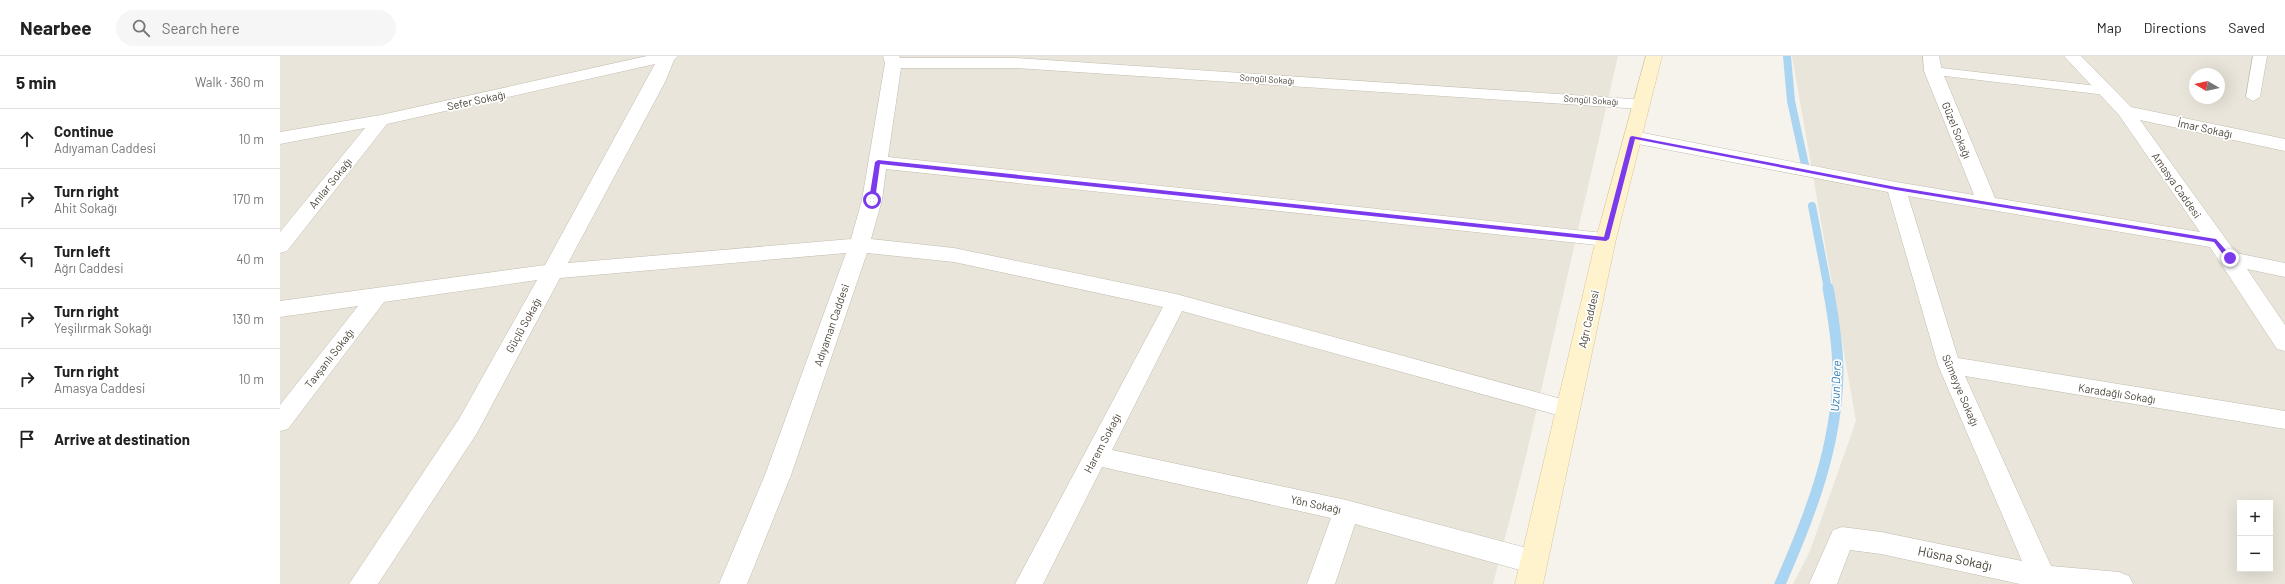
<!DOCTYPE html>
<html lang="en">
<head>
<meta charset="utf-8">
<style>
  :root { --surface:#fff; --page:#f6f6f6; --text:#222; --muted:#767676; --line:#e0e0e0 }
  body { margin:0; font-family:Barlow,sans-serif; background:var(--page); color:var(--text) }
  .controls { position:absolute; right:12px; bottom:12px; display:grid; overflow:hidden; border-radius:0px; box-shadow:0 4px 16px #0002 }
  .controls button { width:36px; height:36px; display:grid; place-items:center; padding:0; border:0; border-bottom:1px solid var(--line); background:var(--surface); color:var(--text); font:20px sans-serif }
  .compass { position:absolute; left:1909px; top:12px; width:36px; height:36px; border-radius:50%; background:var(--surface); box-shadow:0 4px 16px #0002; rotate:279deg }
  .stop { position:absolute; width:12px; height:12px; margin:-9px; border:3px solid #7c3aed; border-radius:50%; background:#fff }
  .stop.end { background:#7c3aed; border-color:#fff; box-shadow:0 1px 4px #0008 }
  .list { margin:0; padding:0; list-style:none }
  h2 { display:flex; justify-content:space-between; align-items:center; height:52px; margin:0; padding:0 16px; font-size:17px }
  h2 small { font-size:13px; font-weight:400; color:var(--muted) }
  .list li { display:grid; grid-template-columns:26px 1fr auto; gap:12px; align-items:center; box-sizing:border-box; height:60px; padding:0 16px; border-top:1px solid var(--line) }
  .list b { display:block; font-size:15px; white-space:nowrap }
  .list p { margin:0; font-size:13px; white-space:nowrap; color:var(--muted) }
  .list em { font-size:13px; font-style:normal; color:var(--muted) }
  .icon { flex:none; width:22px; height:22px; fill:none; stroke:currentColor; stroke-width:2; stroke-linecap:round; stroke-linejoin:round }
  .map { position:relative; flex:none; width:2005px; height:528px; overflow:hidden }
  header { display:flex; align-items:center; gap:24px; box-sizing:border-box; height:56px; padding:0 20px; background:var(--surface); border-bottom:1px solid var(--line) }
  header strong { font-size:19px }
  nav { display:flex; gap:22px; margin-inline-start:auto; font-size:14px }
  .search { width:280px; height:36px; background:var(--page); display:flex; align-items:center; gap:10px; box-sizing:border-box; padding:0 14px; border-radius:22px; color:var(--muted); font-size:15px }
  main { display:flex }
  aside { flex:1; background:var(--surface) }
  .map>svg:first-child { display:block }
  .residential { fill:#eae5da; fill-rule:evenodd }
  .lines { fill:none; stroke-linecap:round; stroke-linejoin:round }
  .stream-far1 { stroke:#a9d4f2; stroke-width:8 }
  .stream { stroke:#a9d4f2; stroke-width:11 }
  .lane-casing { stroke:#c2bbae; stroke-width:1 }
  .street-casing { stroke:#c2bbae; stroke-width:1 }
  .secondary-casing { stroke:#d6c79b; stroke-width:1 }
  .lane { fill:#fff; fill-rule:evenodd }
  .street { fill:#fff; fill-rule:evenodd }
  .secondary { fill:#fff3cd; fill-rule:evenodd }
  .route { fill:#7c3aed }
  .labels { text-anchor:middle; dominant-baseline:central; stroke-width:3.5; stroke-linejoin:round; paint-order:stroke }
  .far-street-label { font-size:9px; fill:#4b4439; stroke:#fff }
  .street-label { font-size:11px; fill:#4b4439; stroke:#fff }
  .water-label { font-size:12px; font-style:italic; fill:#2e7ab2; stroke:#fff }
  .near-street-label { font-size:13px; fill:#4b4439; stroke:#fff }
</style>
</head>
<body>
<header>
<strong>Nearbee</strong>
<div class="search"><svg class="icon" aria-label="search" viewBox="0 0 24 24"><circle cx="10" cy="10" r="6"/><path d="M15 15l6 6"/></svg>Search here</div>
<nav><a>Map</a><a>Directions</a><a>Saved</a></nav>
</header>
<main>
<aside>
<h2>5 min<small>Walk · 360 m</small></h2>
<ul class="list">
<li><svg class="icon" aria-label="ahead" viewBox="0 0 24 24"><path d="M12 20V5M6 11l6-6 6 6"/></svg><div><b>Continue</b><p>Adıyaman Caddesi</p></div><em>10 m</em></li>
<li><svg class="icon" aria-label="right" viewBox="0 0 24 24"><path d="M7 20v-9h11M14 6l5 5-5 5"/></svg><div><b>Turn right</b><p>Ahit Sokağı</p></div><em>170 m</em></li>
<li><svg class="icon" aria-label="left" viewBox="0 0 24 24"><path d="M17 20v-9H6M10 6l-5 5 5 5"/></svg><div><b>Turn left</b><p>Ağrı Caddesi</p></div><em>40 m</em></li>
<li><svg class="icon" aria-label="right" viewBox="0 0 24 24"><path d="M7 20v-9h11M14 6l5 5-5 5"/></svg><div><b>Turn right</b><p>Yeşilırmak Sokağı</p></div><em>130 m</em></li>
<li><svg class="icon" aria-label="right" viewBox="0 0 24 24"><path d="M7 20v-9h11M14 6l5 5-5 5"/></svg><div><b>Turn right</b><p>Amasya Caddesi</p></div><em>10 m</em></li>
<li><svg class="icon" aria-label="arrive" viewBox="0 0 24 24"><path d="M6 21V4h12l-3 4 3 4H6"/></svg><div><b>Arrive at destination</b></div></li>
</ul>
</aside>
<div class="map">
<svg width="2005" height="528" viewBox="0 0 2005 528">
  <rect width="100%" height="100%" fill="#f6f3ec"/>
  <path class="residential" d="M0,0H1338L1246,400L1213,528H0Z
    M1512,0H2005V528H1513L1530,495L1576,365ZM1915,18H1939V42H1915ZM1960,447H1990V513H1960Z"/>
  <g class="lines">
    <path class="stream-far1" d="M1507,0L1511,45L1525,109
      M1532,150L1548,233"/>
    <path class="stream" d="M1500,528C1530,460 1557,391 1558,316C1558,288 1553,259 1548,232"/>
    <g class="lane-casing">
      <path id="lane" d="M1973,0H1987L1980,41L1973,45L1966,41Z
        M1653,11L1826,31L1833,35L1826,39L1648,18L1646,15L1648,12Z"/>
    </g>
    <g class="street-casing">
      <path id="street" d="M367,0H398L394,4L385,26L288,207L571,183L582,144L605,7L603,0H619L620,2H736L1367,44L1370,48L1367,52L1361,53L736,12H621L608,101L1333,178L1336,183L1333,188L1326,190L606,113L602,144L591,183L674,192L896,238L1296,347L1300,353L1296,359L1288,362L902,255L832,394L1066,444L1254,494L1263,498L1267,506L1263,514L1254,518L1075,468L1055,528H1027L1051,462L822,411L763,528H735L883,251L674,206L587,197L511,419L467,528H439L485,419L566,197L280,222L197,377L98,528H69L179,363L257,224L104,246L8,373L0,375V349L78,250L0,261V245L265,209L375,8L107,68L7,195L0,197V176L85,72L0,88V76L101,59Z
        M1643,0H1659L1662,15L1715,142L1920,176L1839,59L1784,0H1801L1851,51L2005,83V95L1860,64L1956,197L2005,207V221L1967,213L2005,269V295L1997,293L1930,191L1628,140L1678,302L2005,355V373L1685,320L1771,510L1839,516L1849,520L1853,528H1740L1601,498L1570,494L1557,528H1529L1553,474L1562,471L1601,476L1742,505L1658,309L1608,136L1353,87L1347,85L1344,81L1347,77L1353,75L1616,126L1694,139L1644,15Z"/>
    </g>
    <g class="secondary-casing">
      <path id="secondary" d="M1366,0H1382L1336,183L1263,528H1235L1316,183Z"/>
    </g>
    <use href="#lane" class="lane"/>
    <use href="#street" class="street"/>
    <use href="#secondary" class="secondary"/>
  </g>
  <path class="route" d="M1352,80L1616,131L1936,183L1953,202L1947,204L1934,186L1616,134L1355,83L1329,183L1326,185L600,108L595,144L592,146L589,144L595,106L598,104L1324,181L1350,81Z"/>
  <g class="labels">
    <g class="far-street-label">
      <text transform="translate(987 23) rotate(4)">Songül Sokağı</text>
      <text transform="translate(1311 44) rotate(4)">Songül Sokağı</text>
    </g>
    <g class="street-label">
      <text transform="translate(196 44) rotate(-12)">Sefer Sokağı</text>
      <text transform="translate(1925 72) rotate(12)">İmar Sokağı</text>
      <text transform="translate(1677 74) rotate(68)">Güzel Sokağı</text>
      <text transform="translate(50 127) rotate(-51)">Anılar Sokağı</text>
      <text transform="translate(1897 129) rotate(55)">Amasya Caddesi</text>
      <text transform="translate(1308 263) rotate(-77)">Ağrı Caddesi</text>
      <text transform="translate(243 269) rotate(-61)">Güçlü Sokağı</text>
      <text transform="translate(551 269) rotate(-71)">Adıyaman Caddesi</text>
      <text transform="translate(49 302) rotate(-52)">Tavşanlı Sokağı</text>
      <text transform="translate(1681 334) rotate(67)">Sümeyye Sokağı</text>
      <text transform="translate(1837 337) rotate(9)">Karadağlı Sokağı</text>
      <text transform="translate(822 387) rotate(-62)">Harem Sokağı</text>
      <text transform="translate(1036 448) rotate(12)">Yön Sokağı</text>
    </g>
    <g class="water-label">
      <text transform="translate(1555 330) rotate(-88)">Uzun Dere</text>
    </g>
    <g class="near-street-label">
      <text transform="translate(1675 502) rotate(12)">Hüsna Sokağı</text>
    </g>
  </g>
</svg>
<div class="controls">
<button>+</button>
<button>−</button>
</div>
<svg class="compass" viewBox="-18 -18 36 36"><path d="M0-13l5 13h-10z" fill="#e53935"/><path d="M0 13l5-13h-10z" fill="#767676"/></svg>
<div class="stop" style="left:592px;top:144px"></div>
<div class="stop end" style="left:1950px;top:202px"></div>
</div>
</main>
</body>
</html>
